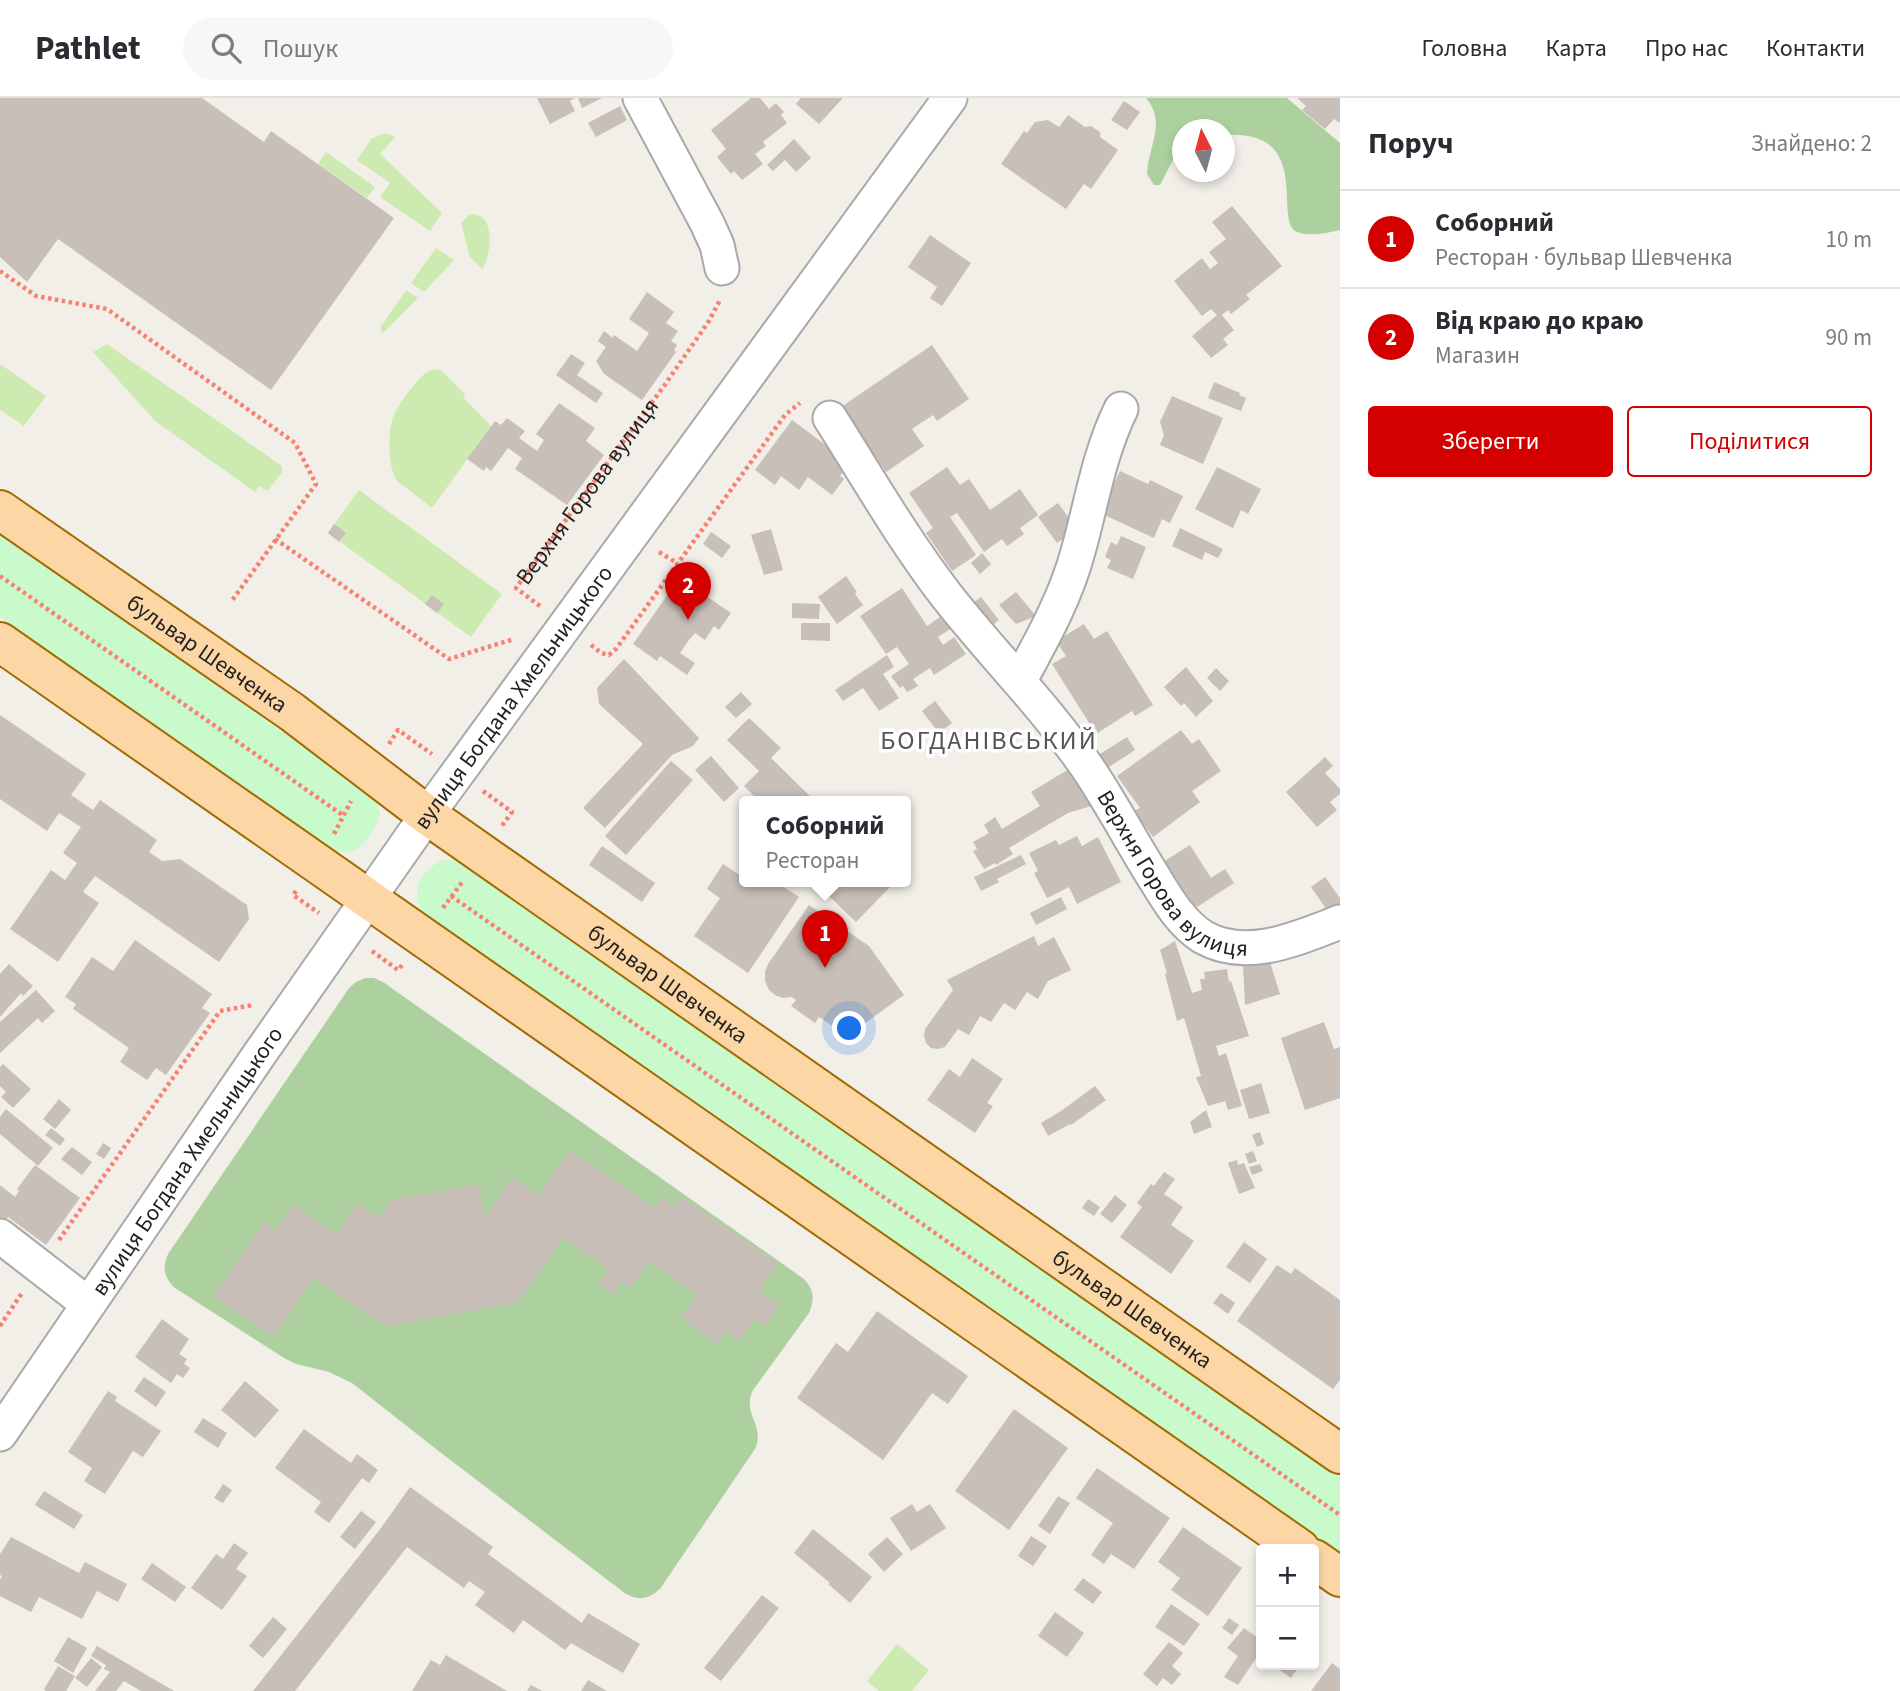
<!DOCTYPE html>
<html lang="uk">
<head>
<meta charset="utf-8">
<style>
  :root { --surface:#fff; --page:#f7f7f7; --text:#2b2b33; --muted:#7c7c81; --line:#e1e1e2; --accent:#d40000 }
  body { margin:0; font-family:"Source Sans 3",sans-serif; background:var(--page); color:var(--text) }
  .controls { position:absolute; right:21px; bottom:21px; display:grid; overflow:hidden; border-radius:7px; box-shadow:0 4px 10px #0003 }
  .controls button { width:63px; height:63px; display:grid; place-items:center; padding:0; border:0; border-bottom:2px solid var(--line); background:var(--surface); color:var(--text); font:35px sans-serif }
  .compass { position:absolute; left:1172px; top:21px; width:63px; height:63px; border-radius:50%; background:var(--surface); box-shadow:0 4px 10px #0003; rotate:354deg }
  .you { position:absolute; left:850px; top:931px; width:24px; height:24px; margin:-18px; border:5px solid #fff; border-radius:50%; background:#1a73e8; box-shadow:0 0 0 10px #1a73e833 }
  .badge { display:grid; place-items:center; width:46px; height:46px; border-radius:50%; background:var(--accent); color:#fff; font-size:23px; font-weight:700 }
  .pin { position:absolute; translate:-50% -58px; filter:drop-shadow(0 2px 4px #0008) }
  .pin::after { content:''; position:absolute; top:37px; width:24px; height:21px; background:inherit; clip-path:polygon(0 0,100% 0,50% 100%) }
  .popup { position:absolute; left:739px; top:698px; width:172px; height:91px; box-sizing:border-box; display:grid; place-content:center; border-radius:7px; background:var(--surface); filter:drop-shadow(0 2px 5px #0005); font-size:23px; white-space:nowrap; color:var(--muted) }
  .popup b { font-size:26px; color:var(--text) }
  .popup::after { content:''; position:absolute; left:50%; top:100%; margin-left:-14px; border:14px solid transparent; border-top-color:var(--surface) }
  .list { margin:0; padding:0; list-style:none }
  h2 { display:flex; justify-content:space-between; align-items:center; height:91px; margin:0; padding:0 28px; font-size:30px }
  h2 small { font-size:23px; font-weight:400; color:var(--muted) }
  .list li { display:grid; grid-template-columns:46px 1fr auto; gap:21px; align-items:center; box-sizing:border-box; height:98px; padding:0 28px; border-top:2px solid var(--line) }
  .list b { display:block; font-size:26px; white-space:nowrap }
  .list p { margin:0; font-size:23px; white-space:nowrap; color:var(--muted) }
  .list em { font-size:23px; font-style:normal; color:var(--muted) }
  .actions { display:flex; gap:14px; padding:21px 28px }
  .actions a { flex:1; padding:16px 0; border:2px solid var(--accent); border-radius:7px; text-align:center; font-size:24px; color:var(--accent) }
  .actions .main { background:var(--accent); color:#fff }
  .icon { flex:none; width:38px; height:38px; fill:none; stroke:currentColor; stroke-width:2; stroke-linecap:round; stroke-linejoin:round }
  .map { position:relative; flex:none; width:1340px; height:1593px; overflow:hidden }
  header { display:flex; align-items:center; gap:42px; box-sizing:border-box; height:98px; padding:0 35px; background:var(--surface); border-bottom:2px solid var(--line) }
  header strong { font-size:33px }
  nav { display:flex; gap:38px; margin-inline-start:auto; font-size:24px }
  .search { width:490px; height:63px; background:var(--page); display:flex; align-items:center; gap:18px; box-sizing:border-box; padding:0 24px; border-radius:38px; color:var(--muted); font-size:26px }
  main { display:flex }
  aside { flex:1; background:var(--surface) }
  .map>svg:first-child { display:block }
  .grass { fill:#cdebb0 }
  .forest { fill:#add19e }
  .park { fill:#c8facc }
  .building { fill:#c7bfb8 }
  .lines { fill:none; stroke-linecap:round; stroke-linejoin:round }
  .minor-casing { stroke:#a9a9a9; stroke-width:37 }
  .major-casing { stroke:#a06b00; stroke-width:42 }
  .path { stroke:#fa8072; stroke-width:4.5; stroke-dasharray:3.5 3.5; stroke-linecap:butt }
  .minor { stroke:#fff; stroke-width:33 }
  .major { stroke:#fcd6a4; stroke-width:38 }
  .labels { text-anchor:middle; dominant-baseline:central; stroke-width:7; stroke-linejoin:round; paint-order:stroke }
  .street-label { font-size:23px; fill:#222; stroke:#fff }
  .quarter-label { font-size:26px; letter-spacing:2px; fill:#555; stroke:#fff }
</style>
</head>
<body>
<header>
<strong>Pathlet</strong>
<div class="search"><svg class="icon" aria-label="search" viewBox="0 0 24 24"><circle cx="10" cy="10" r="6"/><path d="M15 15l6 6"/></svg>Пошук</div>
<nav><a>Головна</a><a>Карта</a><a>Про нас</a><a>Контакти</a></nav>
</header>
<main>
<div class="map">
<svg width="1340" height="1593" viewBox="0 0 1340 1593">
  <rect width="100%" height="100%" fill="#f2efe9"/>
  <path class="grass" d="M385,35L394,38V40L380,56L442,115L430,133L380,99L390,85L357,62L371,41Z
    M326,54L375,89L367,100L318,66Z
    M470,116C474,116 479,117 482,119C494,129 490,160 482,171L470,159L461,125Z
    M436,150L454,162L424,194L411,185Z
    M406,192L418,200L383,235L380,230Z
    M107,246L282,368V374L268,393L259,388L255,394L155,323L93,254Z
    M0,266L46,298L24,328L0,312Z
    M438,271L441,272L465,296L463,299L491,328L432,410L397,383C388,370 388,338 392,323C395,310 413,287 423,277C427,273 432,272 438,271Z
    M359,392L502,496L471,539L328,435Z
    M897,1546L929,1572L912,1593H879L867,1583Z"/>
  <path class="forest" d="M1146,0H1287L1340,45V132C1327,135 1309,139 1297,134C1272,123 1315,31 1225,37L1224,32H1182V49L1174,60L1160,87H1154L1147,76C1148,48 1167,25 1146,0Z
    M365,880H374L383,884L804,1181C814,1192 815,1201 809,1215L753,1292C741,1317 766,1326 755,1351L660,1491C649,1501 639,1503 626,1496L436,1351L352,1285L329,1274L296,1266L284,1260L175,1190C164,1179 162,1170 168,1156L349,890L356,884Z"/>
  <path class="park" d="M0,437L370,695C385,712 380,722 369,739C359,753 347,758 331,750L0,519Z
    M444,762H454L462,766L1340,1379V1456L426,818C407,797 420,771 444,762Z"/>
  <path class="building" d="M0,0H202L264,44L271,33L394,120L271,292L58,141L27,184L0,159Z
    M537,0H575L570,3L575,13L550,26Z
    M578,0H602L582,10Z
    M751,0H760L769,11L776,5L784,14L781,17L787,25L763,44L766,48L755,56L763,66L742,82L734,73L731,76L717,59L726,51L711,32Z
    M801,0H843L819,26L796,6Z
    M1297,0H1340V25L1334,21L1325,31L1302,12L1306,8Z
    M1124,3L1140,14L1127,32L1111,22Z
    M620,8L627,22L596,39L588,25Z
    M1068,17L1085,29L1091,28L1100,34V39L1118,52L1091,91L1084,86L1066,111L1001,66L1024,33L1027,35L1035,24L1048,22L1059,29Z
    M794,41L811,60L796,74L785,62L773,73L767,67Z
    M1232,108L1282,168L1246,197L1250,201L1231,216L1228,212L1222,217L1234,232L1223,241L1228,247L1211,260L1192,238L1217,217L1211,211L1202,218L1174,183L1202,160L1210,171L1218,165L1209,154L1226,141L1212,124Z
    M930,137L971,165L942,208L930,200L937,189L908,169Z
    M647,194L674,214L666,225L678,233L671,243L677,247L674,252L676,254L642,302L604,276L596,263L606,249L598,243L604,233L613,240L614,237L637,253L649,235L629,221Z
    M932,247L969,301L937,323L933,317L912,331L924,348L886,374L841,309Z
    M571,256L585,265L577,277L603,295L596,305L556,277Z
    M1214,284L1240,295L1239,297L1246,300L1241,313L1208,300Z
    M1172,298L1223,320L1203,366L1160,347L1164,337L1160,324Z
    M559,305L595,330L586,343L604,357L567,407L515,371L522,360L508,350L491,373L486,369L484,373L467,361L495,323L501,327L507,320L525,333L519,340L537,353L544,342L536,336Z
    M792,322L839,357L835,363L846,370L840,378L844,381L832,397L808,379L799,392L781,378L775,387L755,372Z
    M947,369L960,387L969,381L990,412L1020,391L1038,417L1020,430L1024,436L1007,448L1002,441L984,454L957,415L950,419L976,457L952,473L926,435L933,430L909,395Z
    M1217,369L1261,391L1248,416L1241,412L1233,430L1195,411Z
    M1120,373L1148,386L1150,382L1183,398L1170,425L1162,421L1154,440L1100,415Z
    M1058,405L1077,431L1057,445L1038,419Z
    M334,426L346,435L339,444L328,435Z
    M1180,430L1223,451L1218,460L1205,454L1202,462L1172,448Z
    M771,431L783,472L764,477L751,437Z
    M711,434L731,448L722,460L703,446Z
    M1121,438L1146,449L1133,481L1107,470L1111,462L1105,459L1111,444L1117,447Z
    M982,455L991,466L980,476L971,465Z
    M687,469L710,486L703,496L731,515L719,532L714,528L705,542L695,535L689,542L680,555L695,565L687,577L660,558L657,563L633,546Z
    M846,478L857,494L855,496L863,507L837,526L818,499Z
    M902,490L927,528L947,514L956,527L938,539L943,547L954,539L966,556L934,577L930,570L913,581L918,588L907,594L903,588L900,590L891,578L909,566L897,549L886,556L860,518Z
    M1016,494L1036,518L1016,526L999,507Z
    M432,497L444,506L437,515L425,506Z
    M981,499L999,522L987,531L969,508Z
    M792,505L820,506L819,521L792,520Z
    M801,525H830V543L801,542Z
    M1084,526L1094,541L1107,533L1153,607L1135,618L1132,613L1096,636L1052,566L1066,558L1056,543Z
    M887,557L894,569L883,576L899,600L879,613L863,590L843,603L835,592Z
    M624,561L699,640L693,648L672,657L605,730L583,710L643,646L599,606L597,590Z
    M1186,569L1213,603L1196,619L1184,605L1181,608L1164,589Z
    M1216,570L1229,583L1220,593L1207,580Z
    M741,594L752,606L736,620L725,609Z
    M935,603L952,625L939,635L922,613Z
    M0,617L86,676L71,697L93,712L100,702L157,742L149,754L162,763L180,761L247,807L249,821L219,864L95,778L83,794L99,805L58,864L10,831L51,772L65,782L77,765L63,755L81,729L59,715L47,733L0,701Z
    M749,620L781,650L771,660L816,704H760L744,688L759,673L727,642Z
    M1181,632L1192,646L1199,641L1221,673L1192,693L1200,704L1153,739L1134,713L1140,710L1117,678Z
    M1127,639L1135,652L1109,669L1100,656Z
    M711,658L739,690L724,704L695,672Z
    M1325,659L1333,668L1325,675L1340,691V696L1330,704L1337,712L1317,729L1286,694Z
    M671,663L693,682L626,757L605,738Z
    M1069,671L1091,708L1068,715L1009,750L1013,756L996,767L995,765L984,771L973,753L977,751L973,744L989,735L984,727L995,719L1002,731L1040,708L1031,694Z
    M1077,738L1082,748L1098,739L1121,784L1077,806L1069,789L1047,800L1034,775L1038,773L1029,755L1056,742L1059,747Z
    M1190,747L1211,780L1225,771L1234,785L1194,811L1163,764Z
    M602,748L655,785L642,804L589,767Z
    M1021,757L1026,766L997,781L999,784L981,793L974,779Z
    M723,766L744,780V784H751L756,787L758,784H776L799,799L748,875L694,838L720,800L707,791Z
    M1325,779L1340,800V807L1329,815L1311,789Z
    M839,784H895L856,824L827,796Z
    M1061,799L1067,811L1036,827L1030,815Z
    M809,807L869,848L904,897L847,938L819,919L815,925L791,908L796,902L792,899L783,900L775,897L769,892L765,883V874L768,866Z
    M1034,838L1038,848L1054,839L1071,872L1048,883L1038,901L1027,894L1015,912L1004,905L991,924L980,918L969,937L958,931L945,949L938,951L931,950L926,945L924,938L925,931L953,892L947,882Z
    M135,842L212,896L202,910L210,915L166,977L156,970L147,982L120,964L129,950L73,911L76,906L65,899L92,859L113,873Z
    M1175,843L1192,895L1202,892L1200,881H1205L1204,874L1227,871L1229,884L1231,883L1249,938L1216,948L1219,958L1226,955L1242,1008L1228,1012L1225,1003L1208,1008L1196,979L1201,978L1184,920L1177,923L1165,876L1167,875L1160,852Z
    M1269,861L1280,896L1245,907L1243,868Z
    M9,866L33,888L23,898L21,895L0,919V876Z
    M36,892L55,913L42,925L38,920L0,955V924Z
    M1324,924L1334,951L1340,949V1000L1305,1012L1281,940Z
    M972,960L1003,981L987,1005L993,1008L975,1035L927,1002L949,971L960,979Z
    M3,966L31,991L13,1010L1,999L6,994L0,988V969Z
    M1261,985L1270,1015L1249,1021L1240,992Z
    M1095,988L1106,1002L1071,1027L1070,1026L1048,1038L1041,1025L1061,1013Z
    M59,1001L71,1012L55,1031L43,1021Z
    M6,1011L53,1050L38,1068L0,1036V1019Z
    M1206,1012L1212,1029L1194,1036L1190,1024Z
    M51,1030L65,1041L60,1048L45,1037Z
    M1260,1034L1264,1046L1257,1049L1252,1037Z
    M103,1045L111,1050L104,1061L96,1056Z
    M72,1049L92,1064L82,1077L61,1061Z
    M570,1052L655,1110L663,1100L674,1107L681,1098L778,1165L759,1193L779,1207L765,1228L754,1221L739,1243L727,1234L718,1246L681,1220L697,1197L649,1164L631,1190L622,1183L613,1197L598,1186L608,1171L563,1140L518,1204L386,1229L314,1180L273,1239L213,1198L264,1124L275,1132L293,1106L336,1136L357,1105L379,1120L391,1102L479,1086L485,1118L512,1079L539,1098Z
    M1253,1053L1257,1063L1249,1066L1245,1056Z
    M1237,1062L1238,1067L1244,1065L1255,1090L1239,1096L1228,1065Z
    M1260,1066L1263,1073L1252,1077L1249,1069Z
    M35,1067L80,1100L46,1147L8,1119L5,1123L0,1120V1087L15,1099L19,1093L17,1091Z
    M1164,1074L1175,1081L1164,1096L1183,1109L1171,1127L1194,1143L1171,1176L1120,1139L1142,1109L1137,1105L1151,1086L1154,1088Z
    M1115,1097L1127,1107L1112,1125L1100,1116Z
    M1088,1101L1100,1109L1094,1118L1082,1110Z
    M1244,1144L1267,1161L1250,1185L1226,1169Z
    M1277,1167L1291,1176L1295,1170L1340,1202V1282L1333,1291L1237,1223Z
    M1221,1195L1235,1205L1228,1216L1213,1205Z
    M877,1213L968,1278L948,1306L932,1295L883,1362L797,1300L836,1245L848,1254Z
    M162,1221L189,1241L179,1256L187,1261L184,1266L190,1270L183,1280L177,1276L171,1285L135,1259Z
    M144,1279L166,1294L156,1309L134,1293Z
    M245,1283L279,1312L255,1340L221,1312Z
    M108,1293L117,1299L115,1303L161,1333L143,1359L133,1353L105,1396L84,1383L92,1370L68,1354Z
    M1014,1311L1068,1350L1009,1432L955,1393Z
    M203,1320L227,1335L218,1350L194,1334Z
    M304,1331L351,1365L357,1356L378,1372L369,1385L362,1380L329,1425L314,1414L321,1404L275,1370Z
    M1097,1370L1170,1420L1134,1471L1111,1456L1104,1466L1091,1457L1113,1425L1076,1400Z
    M223,1386L232,1392L223,1405L214,1400Z
    M410,1389L493,1449L488,1456L582,1525L588,1515L640,1546L623,1575L571,1545L565,1552L523,1522L514,1535L475,1507L485,1494L469,1483L464,1490L407,1449L295,1593H253L381,1430Z
    M44,1393L83,1417L74,1431L35,1407Z
    M1058,1398L1070,1405L1050,1436L1038,1428Z
    M912,1406L917,1414L930,1406L946,1430L911,1453L890,1420Z
    M361,1413L376,1424L355,1451L340,1439Z
    M1183,1429L1242,1470L1208,1518L1171,1492L1180,1480L1158,1464Z
    M813,1431L872,1479L850,1505L828,1486L830,1485L794,1455Z
    M1031,1438L1047,1448L1033,1468L1018,1458Z
    M11,1439L79,1475L85,1464L127,1486L118,1504L97,1493L82,1521L39,1499L31,1514L0,1498V1482L2,1478L0,1477V1456Z
    M887,1439L903,1456L884,1474L868,1456Z
    M234,1445L248,1455L236,1471L247,1478L222,1512L191,1490L216,1456L223,1461Z
    M152,1465L186,1489L175,1504L141,1481Z
    M1083,1480L1102,1494L1093,1506L1074,1492Z
    M762,1497L779,1510L721,1583L704,1570Z
    M1171,1506L1200,1526L1184,1548L1155,1529Z
    M1055,1514L1084,1535L1067,1559L1038,1538Z
    M273,1519L287,1531L263,1560L249,1548Z
    M1229,1520L1239,1527L1232,1537L1222,1530Z
    M1244,1530L1261,1542V1553L1238,1587L1224,1579L1238,1558L1227,1550Z
    M68,1539L87,1550L73,1575L54,1563Z
    M1169,1544L1183,1555L1172,1568L1181,1576L1172,1587L1163,1580L1157,1588L1143,1576Z
    M97,1548L174,1593H141L124,1583L116,1593H95L110,1574L104,1571L106,1567L91,1558Z
    M446,1557L507,1593H412L431,1562L440,1567Z
    M91,1560L102,1569L87,1589L75,1580Z
    M1332,1565L1340,1571V1593H1311Z
    M1272,1567H1300L1291,1580Z
    M58,1568L75,1578L66,1593H46L44,1591Z
    M588,1582L607,1593H581Z
    M531,1587L542,1593H527Z"/>
  <g class="lines">
    <g class="minor-casing">
      <g id="minor">
        <path d="M640,0L707,125L717,147L722,170"/>
        <path id="s2" d="M830,320C868,380 903,441 946,497C992,556 1045,608 1087,669C1110,703 1129,739 1150,773C1165,797 1179,824 1203,839C1247,864 1298,840 1340,824"/>
        <path d="M1020,582C1043,540 1067,497 1079,450C1092,403 1099,356 1121,311"/>
        <path d="M0,1138L88,1206"/>
        <path id="s3" d="M0,1336L261,954L427,717L950,0"/>
      </g>
    </g>
    <g class="major-casing">
      <g id="major">
        <path id="s4" d="M0,412L292,614L427,717L1340,1356"/>
        <path d="M0,544L1300,1451"/>
        <path d="M1314,1461L1340,1479"/>
      </g>
    </g>
    <g class="path">
      <path d="M0,173L36,198L107,211L295,345L316,386L231,504"/>
      <path d="M275,441L449,561L514,541"/>
      <path d="M659,454L677,465"/>
      <path d="M0,478L344,718"/>
      <path id="s1" d="M540,508L516,490L664,288L709,223L720,202"/>
      <path d="M591,547L601,555L609,557L616,551L785,317L800,305"/>
      <path d="M389,646L398,632L432,656"/>
      <path d="M483,693L512,714L501,729"/>
      <path d="M334,736L351,703"/>
      <path d="M296,793L293,797L319,815"/>
      <path d="M451,798L1340,1417"/>
      <path d="M443,810L463,783"/>
      <path d="M372,853L398,872L403,866"/>
      <path d="M59,1142L220,913L253,907"/>
      <path d="M0,1228L22,1195"/>
    </g>
    <use href="#minor" class="minor"/>
    <use href="#major" class="major"/>
  </g>
  <g class="labels">
    <g class="street-label">
      <text stroke="none"><textPath href="#s1" startOffset="150">Верхня Горова вулиця</textPath></text>
      <text stroke="none"><textPath href="#s4" startOffset="252">бульвар Шевченка</textPath></text>
      <text stroke="none"><textPath href="#s3" startOffset="898">вулиця Богдана Хмельницького</textPath></text>
      <text stroke="none"><textPath href="#s2" startOffset="576">Верхня Горова вулиця</textPath></text>
      <text stroke="none"><textPath href="#s4" startOffset="819">бульвар Шевченка</textPath></text>
      <text stroke="none"><textPath href="#s3" startOffset="331">вулиця Богдана Хмельницького</textPath></text>
      <text stroke="none"><textPath href="#s4" startOffset="1386">бульвар Шевченка</textPath></text>
    </g>
    <g class="quarter-label">
      <text x="989" y="642">БОГДАНІВСЬКИЙ</text>
    </g>
  </g>
</svg>
<div class="controls">
<button>+</button>
<button>−</button>
</div>
<svg class="compass" viewBox="-18 -18 36 36"><path d="M0-13l5 13h-10z" fill="#e53935"/><path d="M0 13l5-13h-10z" fill="#7c7c81"/></svg>
<div class="you"></div>
<div class="pin badge" style="left:825px;top:870px">1</div>
<div class="popup"><b>Соборний</b>Ресторан</div>
<div class="pin badge" style="left:688px;top:522px">2</div>
</div>
<aside>
<h2>Поруч<small>Знайдено: 2</small></h2>
<ul class="list">
<li><span class="badge">1</span><div><b>Соборний</b><p>Ресторан · бульвар Шевченка</p></div><em>10 m</em></li>
<li><span class="badge">2</span><div><b>Від краю до краю</b><p>Магазин</p></div><em>90 m</em></li>
</ul>
<div class="actions"><a class="main">Зберегти</a><a>Поділитися</a></div>
</aside>
</main>
</body>
</html>
